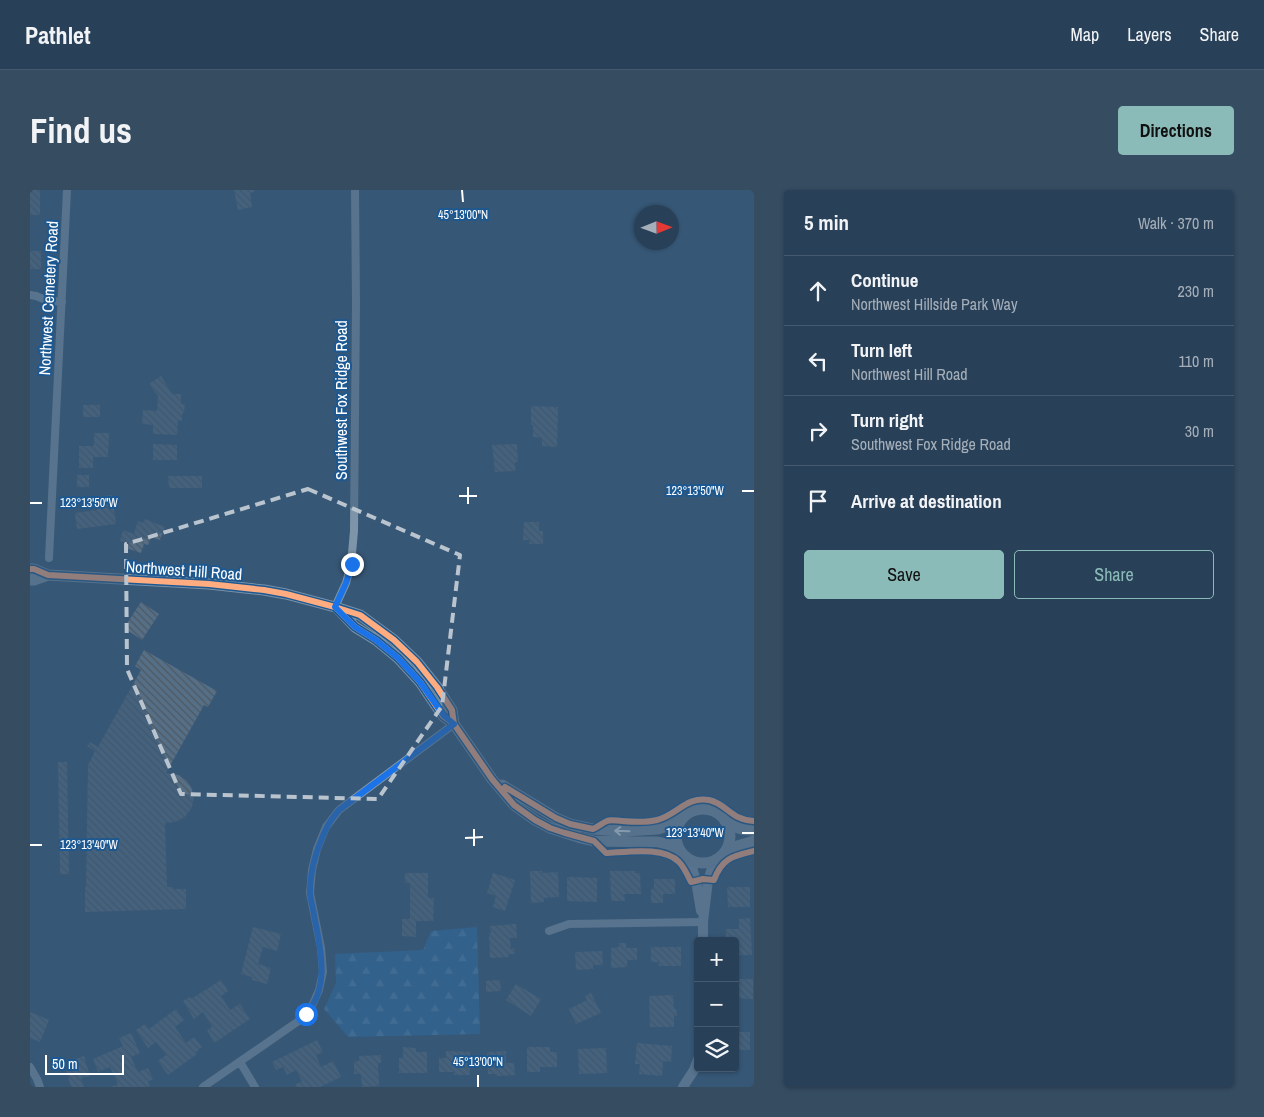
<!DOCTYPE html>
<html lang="en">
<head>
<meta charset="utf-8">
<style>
  :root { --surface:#294158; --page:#354c61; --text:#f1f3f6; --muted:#a5afba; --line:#455a6e; --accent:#8bbbb9 }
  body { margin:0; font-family:"Archivo Narrow",sans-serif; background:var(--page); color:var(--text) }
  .controls { position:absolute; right:15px; bottom:15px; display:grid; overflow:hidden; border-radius:5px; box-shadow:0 1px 4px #0004 }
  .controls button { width:45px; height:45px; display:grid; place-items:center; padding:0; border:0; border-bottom:1px solid var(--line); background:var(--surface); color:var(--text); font:25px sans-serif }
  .compass { position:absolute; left:604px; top:15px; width:45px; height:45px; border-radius:50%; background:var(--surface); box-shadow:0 1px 4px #0004; rotate:89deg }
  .scale { position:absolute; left:15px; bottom:12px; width:79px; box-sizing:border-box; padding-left:5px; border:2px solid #fff; border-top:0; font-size:14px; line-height:18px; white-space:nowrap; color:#fff; -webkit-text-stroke:4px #1c5891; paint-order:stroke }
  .stop { position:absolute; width:15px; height:15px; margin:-11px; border:4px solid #1a73e8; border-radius:50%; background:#fff }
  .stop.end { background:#1a73e8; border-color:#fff; box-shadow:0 1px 5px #0008 }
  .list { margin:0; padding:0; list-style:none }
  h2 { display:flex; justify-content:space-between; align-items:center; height:65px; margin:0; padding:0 20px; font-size:21px }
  h2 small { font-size:16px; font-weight:400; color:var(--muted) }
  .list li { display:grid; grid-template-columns:32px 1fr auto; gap:15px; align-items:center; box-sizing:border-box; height:70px; padding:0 20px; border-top:1px solid var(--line) }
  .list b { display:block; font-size:19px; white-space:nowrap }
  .list p { margin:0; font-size:16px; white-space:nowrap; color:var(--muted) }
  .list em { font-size:16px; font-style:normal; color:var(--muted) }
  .actions { display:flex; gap:10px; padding:15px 20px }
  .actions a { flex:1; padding:11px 0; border:1px solid var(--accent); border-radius:5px; text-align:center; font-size:18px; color:var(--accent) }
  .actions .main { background:var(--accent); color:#111 }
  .icon { flex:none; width:28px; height:28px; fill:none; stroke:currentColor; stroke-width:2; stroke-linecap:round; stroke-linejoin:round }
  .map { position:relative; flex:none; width:724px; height:897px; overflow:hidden; border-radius:5px }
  header { display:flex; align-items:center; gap:30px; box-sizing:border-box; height:70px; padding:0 25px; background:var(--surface); border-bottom:1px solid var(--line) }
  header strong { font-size:24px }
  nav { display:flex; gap:28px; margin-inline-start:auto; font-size:18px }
  .intro { display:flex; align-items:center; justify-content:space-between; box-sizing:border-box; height:120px; padding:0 30px }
  h1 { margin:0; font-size:35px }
  .button { padding:12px 22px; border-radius:5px; background:var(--accent); color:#111; font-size:18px; font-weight:700 }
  main { display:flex; gap:30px; padding:0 30px }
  aside { flex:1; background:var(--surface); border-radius:5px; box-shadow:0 1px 4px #0004 }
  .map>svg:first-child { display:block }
  .forest { fill:url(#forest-firs) }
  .building { fill:url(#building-back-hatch) }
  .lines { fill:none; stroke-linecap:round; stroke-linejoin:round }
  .minor { stroke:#7e95a9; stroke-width:8 }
  .tertiary { stroke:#7e95a9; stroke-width:10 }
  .secondary { stroke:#7a91a6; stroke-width:11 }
  .cycleway-casing { stroke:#1c5891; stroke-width:9 }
  .cycleway { stroke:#ffac80; stroke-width:6 }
  .oneway { stroke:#e4e9ed }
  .route { stroke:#1a73e8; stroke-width:6 }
  .marked { fill:none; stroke:#b9c4cf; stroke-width:4; stroke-dasharray:10 6; stroke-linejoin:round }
  .ticks { fill:none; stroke:#fff; stroke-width:2 }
  .labels { text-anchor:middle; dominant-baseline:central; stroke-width:4; stroke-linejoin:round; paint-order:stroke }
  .street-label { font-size:16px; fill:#fff; stroke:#1c5891 }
  .ticks-label { font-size:12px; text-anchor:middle; fill:#fff; stroke:#1c5891; stroke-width:4; stroke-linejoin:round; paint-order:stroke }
</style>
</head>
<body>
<header>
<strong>Pathlet</strong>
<nav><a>Map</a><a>Layers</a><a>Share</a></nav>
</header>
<div class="intro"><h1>Find us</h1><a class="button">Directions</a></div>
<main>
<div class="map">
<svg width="724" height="897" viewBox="0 0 724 897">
  <defs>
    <pattern id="forest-firs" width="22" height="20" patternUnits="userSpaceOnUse" patternTransform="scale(1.25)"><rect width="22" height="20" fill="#2d6da6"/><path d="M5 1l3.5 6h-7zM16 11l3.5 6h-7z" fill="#4c83b3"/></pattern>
    <pattern id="building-back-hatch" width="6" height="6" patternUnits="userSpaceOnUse" patternTransform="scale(1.25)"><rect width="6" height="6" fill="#556f87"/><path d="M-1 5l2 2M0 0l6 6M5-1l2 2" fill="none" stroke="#4f5861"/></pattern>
  </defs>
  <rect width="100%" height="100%" fill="#375776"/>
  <path class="forest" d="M447,737L450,844L318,847L294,819L306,793L305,764L393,760L401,741Z"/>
  <path class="building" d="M0,0H10V25H0Z
    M204,0H224V2L220,3L222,17L208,20Z
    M0,61H11V79H0Z
    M131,186L142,204H151V214H155L154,222L152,224V231L148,230L147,245L123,244V235L112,234L113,220L127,221L128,206L119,194Z
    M53,215H70V227H53Z
    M501,216L528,217L527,257L512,256V248L503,247V235H501Z
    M64,243H79L78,267H63V278H49V256H64Z
    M123,254L147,255V270H123Z
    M487,254L488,272H485V281L465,282L462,255Z
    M47,285H59V297H47Z
    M138,286H172V298H139Z
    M82,305L86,334L47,339L45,323L67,320L66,307Z
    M115,329L135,337L130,350L121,347L118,355L114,354L111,363L93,357L95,352L90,351L93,340L104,344L108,331L113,333Z
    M494,332H509V341H513V354H499L500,350H493Z
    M111,412L129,424L112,450L94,438Z
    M114,460L187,501L178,517L174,515L136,583L149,585L156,590L161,597L164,607L162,617L155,627L145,632L135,633L137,697H143V699H156V719L55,722V697H56L58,575L65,561L57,556L60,552L68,557L111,480L105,476Z
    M28,572H37L39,684H30Z
    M500,681H512V683L528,682L529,707L514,708V712L501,713Z
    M580,681H605V683H610L611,704H594L595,711H581Z
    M375,683H398V708H404L403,731H386V747L372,746V729H380V693H375Z
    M463,683L485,690L475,721L463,717L466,706L457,703Z
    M537,687L567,688V712L537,711Z
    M624,689H645V704H633V713H621V699H624Z
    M697,697H720V717H698Z
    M720,728L722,765H705V751H696V739H709V729Z
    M486,734L487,748H480L481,759L484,758L485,764H478L479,767L460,768L459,743H461L460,736Z
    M223,737L251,744L247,761L233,757L228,774L241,778L237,794L222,790V787L211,784Z
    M589,753H596V758H607V770H597V777L581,778V758L589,757Z
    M621,757H651V776H629V772H621Z
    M572,761L573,775H563V779L546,780L545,762Z
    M705,789H723V809L705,808Z
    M191,790L198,801L191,806L200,820L210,814L220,829L184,853L177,840L182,837L173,822L164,829L153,811L160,807L161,809Z
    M470,790L471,801L456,802V791Z
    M486,794L511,809L501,826L476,810Z
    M561,803L571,823L546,834L539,819L557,810L555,806Z
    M643,805L644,819H646L647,826H644V837H620L619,806Z
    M146,819L154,830L145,837L156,853L164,847L172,857L166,862L167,864L138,885L128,871L136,865L126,852L118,858L106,840L115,834L119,839Z
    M0,822L19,830L10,852L0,848Z
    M705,842H720V860H709V869H705Z
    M101,843L110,863L101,867L108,882L118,878L123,889L118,892L120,896L116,897H81L88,894L80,877L68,882L63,869L93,856L89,848Z
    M287,850L293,862L286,865L291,877L303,871L311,887L290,897H266L265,895L272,891L266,880L257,885L253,877L246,880L242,872Z
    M607,853L642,856L641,872L633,871L632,886L609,884L610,874H605Z
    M373,857L386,858V862H397V883H369V868H373Z
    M497,857H520V862H527V877H510V882H497Z
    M576,858L577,883L549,884L548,859Z
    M416,861L440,862V885H424V882H409V868H416Z
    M476,861V873H484L485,885L467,886V884H458L457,862Z
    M351,865V873H348L349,896L332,897L331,884H324V872L329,871V866Z
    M54,866L60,886L51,888L54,897H41L36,880L45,877L43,870Z"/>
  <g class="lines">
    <path class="minor" d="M0,105L6,106L16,110L32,112
      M19,368L37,0
      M305,417L316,393L321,374L324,341L326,112L325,0
      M519,741L539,734L673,732
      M210,872L225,897
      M0,877L7,889L10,897
      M173,897L270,830L281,818L289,800L293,782L291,758L280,703L282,680L287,659L296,637L309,620L424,534"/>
    <path class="tertiary" d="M660,670L666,691L671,721
      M673,751V732L678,690L685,670
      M653,897L664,880L668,869"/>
    <path class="secondary" d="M0,379H4L18,385L179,394L234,400L256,404L305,417L330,425L364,450L387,472L407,497L422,520L424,534
      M0,390H4L18,385
      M307,418L325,437L346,450L368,468L390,492L413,526L424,534L462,589L484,615L505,630L520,638L551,648L564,651L628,652L640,655L650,660
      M472,595L526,628L540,634L563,639L595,641L628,639L639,635L652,628
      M646 646a27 27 0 1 1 54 0a27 27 0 1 1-54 0Z
      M695,631C705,638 712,640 724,640
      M697,659L724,651"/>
    <g class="cycleway-casing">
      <path id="cycleway" d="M0,379H4L18,385L179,394L234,400L256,404L305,417L330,425L364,450L387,472L407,497L422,520L424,534
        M305,417L325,437L346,450L368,468L390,492L413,526L424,534L462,589L484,615L505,630L520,638L535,643L564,651L576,663C597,662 634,656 649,672C654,677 658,686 661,692L673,689L684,690C692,668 703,666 724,661
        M475,597L526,628L540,634L563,639C568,637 572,633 577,631C581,629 587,631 592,631C603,632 615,633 627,630C647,625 656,606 679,610C697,614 701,630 724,631"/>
    </g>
    <use href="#cycleway" class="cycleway"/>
  </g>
  <defs><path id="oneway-shaft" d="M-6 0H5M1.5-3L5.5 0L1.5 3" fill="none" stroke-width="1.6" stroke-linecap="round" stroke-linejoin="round" transform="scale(1.25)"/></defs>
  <use class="oneway" href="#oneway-shaft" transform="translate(592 641) rotate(-178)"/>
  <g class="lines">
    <path class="route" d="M276,824C301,796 290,757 284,725C283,717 280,709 280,702C280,681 287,658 296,639C299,632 304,626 309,620L424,534L414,526L390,492L368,468L346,450L325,437L305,417L316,393L322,374"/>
  </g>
  <path d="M0 0H724V897H0ZM278,299L430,365L412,516L348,609L151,604L97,479L96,354Z" fill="#375776" fill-opacity=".55" fill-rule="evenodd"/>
  <path class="marked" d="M278,299L430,365L412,516L348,609L151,604L97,479L96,354Z"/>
  <path class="ticks" d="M432,0L433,12M438,297V314M712,301H724M429,306H447M0,313H12M444,639V656M712,643H724M435,648L453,647M0,655H12M448,885V897"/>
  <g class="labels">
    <g class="street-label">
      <text transform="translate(18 108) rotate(-87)">Northwest Cemetery Road</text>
      <text transform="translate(311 210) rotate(-90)">Southwest Fox Ridge Road</text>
      <text transform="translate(154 380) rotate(4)">Northwest Hill Road</text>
    </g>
  </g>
  <g class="ticks-label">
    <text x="433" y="29">45°13'00"N</text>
    <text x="665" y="305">123°13'50"W</text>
    <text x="59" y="317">123°13'50"W</text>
    <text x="665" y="647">123°13'40"W</text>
    <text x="59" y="659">123°13'40"W</text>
    <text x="448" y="876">45°13'00"N</text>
  </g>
</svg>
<div class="controls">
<button>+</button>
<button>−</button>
<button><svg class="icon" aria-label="layers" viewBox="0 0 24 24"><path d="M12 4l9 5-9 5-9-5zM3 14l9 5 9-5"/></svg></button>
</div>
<svg class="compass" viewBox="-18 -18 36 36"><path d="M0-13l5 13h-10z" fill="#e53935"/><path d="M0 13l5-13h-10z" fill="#a5afba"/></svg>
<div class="scale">50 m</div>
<div class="stop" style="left:276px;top:824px"></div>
<div class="stop end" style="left:322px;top:374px"></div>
</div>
<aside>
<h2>5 min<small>Walk · 370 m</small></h2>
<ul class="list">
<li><svg class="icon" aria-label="ahead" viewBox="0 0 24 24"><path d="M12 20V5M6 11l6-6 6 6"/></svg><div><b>Continue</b><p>Northwest Hillside Park Way</p></div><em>230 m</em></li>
<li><svg class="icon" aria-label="left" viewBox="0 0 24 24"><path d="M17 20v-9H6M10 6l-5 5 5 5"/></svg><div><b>Turn left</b><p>Northwest Hill Road</p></div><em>110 m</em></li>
<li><svg class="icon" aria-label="right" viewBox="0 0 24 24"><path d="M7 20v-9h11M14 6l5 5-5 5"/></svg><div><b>Turn right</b><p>Southwest Fox Ridge Road</p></div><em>30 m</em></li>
<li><svg class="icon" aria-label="arrive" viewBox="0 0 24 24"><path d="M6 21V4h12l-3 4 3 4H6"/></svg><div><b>Arrive at destination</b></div></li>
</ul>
<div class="actions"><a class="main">Save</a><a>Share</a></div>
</aside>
</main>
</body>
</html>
